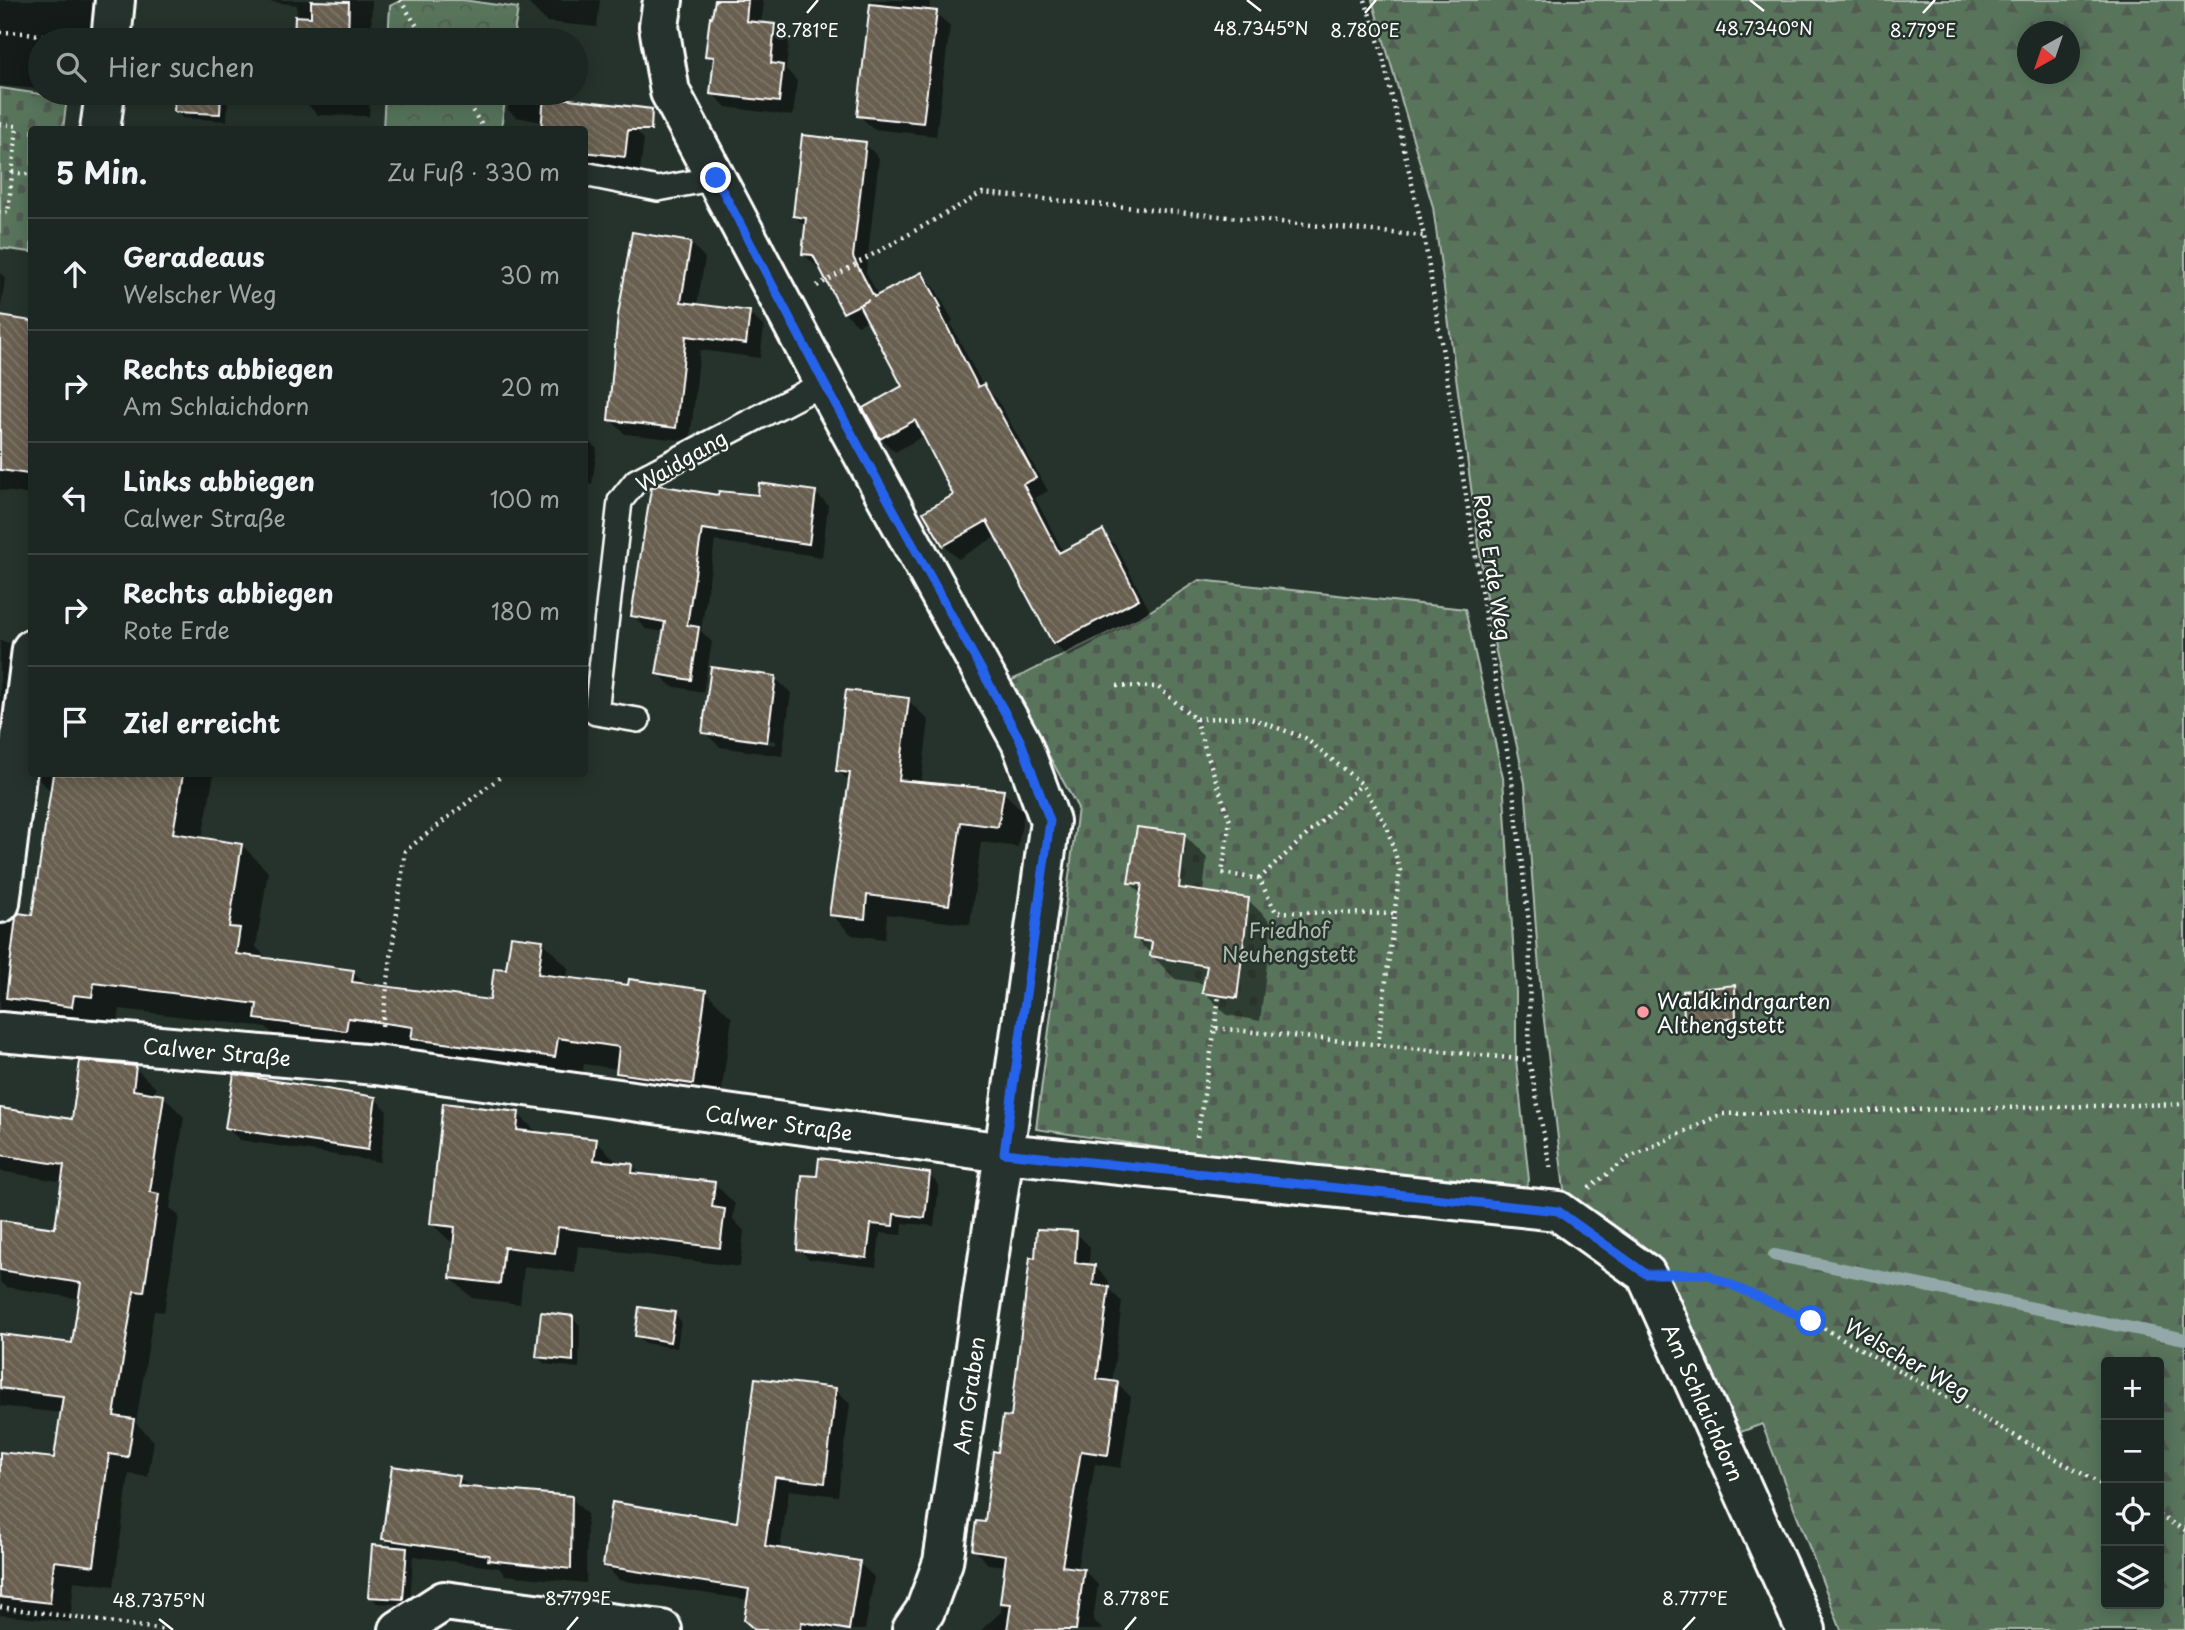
<!DOCTYPE html>
<html lang="de">
<head>
<meta charset="utf-8">
<style>
  :root { --surface:#1c2622; --page:#29322f; --text:#f1f3f6; --muted:#a0a5a5; --line:#3a4340 }
  body { margin:0; font-family:"Playpen Sans",sans-serif; background:var(--page); color:var(--text) }
  .controls { position:absolute; right:21px; bottom:21px; display:grid; overflow:hidden; border-radius:7px; box-shadow:0 4px 18px #0003 }
  .controls button { width:63px; height:63px; display:grid; place-items:center; padding:0; border:0; border-bottom:2px solid var(--line); background:var(--surface); color:var(--text); font:35px sans-serif }
  .compass { position:absolute; left:2017px; top:21px; width:63px; height:63px; border-radius:50%; background:var(--surface); box-shadow:0 4px 18px #0003; rotate:220deg }
  .stop { position:absolute; width:21px; height:21px; margin:-16px; border:5px solid #2563eb; border-radius:50%; background:#fff }
  .stop.end { background:#2563eb; border-color:#fff; box-shadow:0 2px 7px #0008 }
  .list { margin:0; padding:0; list-style:none }
  h2 { display:flex; justify-content:space-between; align-items:center; height:91px; margin:0; padding:0 28px; font-size:30px }
  h2 small { font-size:23px; font-weight:400; color:var(--muted) }
  .list li { display:grid; grid-template-columns:46px 1fr auto; gap:21px; align-items:center; box-sizing:border-box; height:112px; padding:0 28px; border-top:2px solid var(--line) }
  .list b { display:block; font-size:26px; white-space:nowrap }
  .list p { margin:0; font-size:23px; white-space:nowrap; color:var(--muted) }
  .list em { font-size:23px; font-style:normal; color:var(--muted) }
  .icon { flex:none; width:38px; height:38px; fill:none; stroke:currentColor; stroke-width:2; stroke-linecap:round; stroke-linejoin:round }
  .map { position:relative; flex:none; width:2185px; height:1630px; overflow:hidden }
  .search { position:absolute; background:var(--surface); box-shadow:0 4px 18px #0003; left:28px; top:28px; width:560px; height:77px; display:flex; align-items:center; gap:18px; box-sizing:border-box; padding:0 24px; border-radius:38px; color:var(--muted); font-size:26px }
  .panel { position:absolute; background:var(--surface); box-shadow:0 4px 18px #0003; left:28px; top:126px; width:560px; height:651px; border-radius:7px }
  .map>svg:first-child { display:block }
  .forest { fill:url(#forest-firs); stroke:#acbaad; stroke-width:2; fill-rule:evenodd }
  .cemetery { fill:url(#cemetery-stones); stroke:#acbaad; stroke-width:2 }
  .park { fill:url(#park-crowns); stroke:#acbaad; stroke-width:2 }
  .shadow { fill:#0007; fill-rule:evenodd }
  .lines { fill:none; stroke-linecap:round; stroke-linejoin:round }
  .stream { stroke:#93a9a9; stroke-width:12 }
  .building { fill:url(#building-back-hatch); stroke:#fff; stroke-width:2 }
  .lane-casing { stroke:#fff; stroke-width:28 }
  .street-casing { stroke:#fff; stroke-width:44 }
  .secondary-casing { stroke:#fff; stroke-width:44 }
  .path { stroke:#fff; stroke-width:4.5; stroke-dasharray:2 5; stroke-linecap:butt }
  .lane { stroke:#26332d; stroke-width:23 }
  .street { stroke:#26332d; stroke-width:38 }
  .secondary { stroke:#26332d; stroke-width:38 }
  .route { stroke:#2563eb; stroke-width:9 }
  .ticks { fill:none; stroke:#fff; stroke-width:2.5 }
  .poi-dot { fill:#ff9aa2; stroke:#26332d; stroke-width:2.5 }
  .labels { text-anchor:middle; dominant-baseline:central; stroke-width:5; stroke-linejoin:round; paint-order:stroke }
  .street-label { font-size:21px; fill:#fff; stroke:#26332d }
  .park-label { font-size:21px; fill:#acbaad; stroke:#26332d }
  .poi-label { font-size:21px; fill:#fff; stroke:#26332d; text-anchor:start }
  .ticks-label { font-size:18px; text-anchor:middle; fill:#fff; stroke:#26332d; stroke-width:5; stroke-linejoin:round; paint-order:stroke }
</style>
</head>
<body>
<div class="map">
<svg width="2185" height="1630" viewBox="0 0 2185 1630">
  <defs>
    <pattern id="forest-firs" width="22" height="20" patternUnits="userSpaceOnUse" patternTransform="scale(1.75)"><rect width="22" height="20" fill="#59755b"/><path d="M5 1l3.5 6h-7zM16 11l3.5 6h-7z" fill="#515c52"/></pattern>
    <pattern id="cemetery-stones" width="16" height="16" patternUnits="userSpaceOnUse" patternTransform="scale(1.75)"><rect width="16" height="16" fill="#59755b"/><path d="M2 7V4a2 2 0 0 1 4 0v3zM10 15v-3a2 2 0 0 1 4 0v3z" fill="#515c52"/></pattern>
    <pattern id="park-crowns" width="20" height="18" patternUnits="userSpaceOnUse" patternTransform="scale(1.75)"><rect width="20" height="18" fill="#59755b"/><path d="M2 6a3 3 0 1 1 6 0M12 15a3 3 0 1 1 6 0" fill="none" stroke="#515c52"/></pattern>
    <pattern id="building-back-hatch" width="6" height="6" patternUnits="userSpaceOnUse" patternTransform="scale(1.75)"><rect width="6" height="6" fill="#675e50"/><path d="M-1 5l2 2M0 0l6 6M5-1l2 2" fill="none" stroke="#7e766a"/></pattern>
  </defs>
  <rect width="100%" height="100%" fill="#26332d"/>
  <filter id="ink" filterUnits="userSpaceOnUse"><feTurbulence type="fractalNoise" baseFrequency=".0143" numOctaves="2"/><feDisplacementMap in="SourceGraphic" scale="14" xChannelSelector="R" yChannelSelector="G"/><feConvolveMatrix kernelMatrix="1 2 1 2 8 2 1 2 1" color-interpolation-filters="sRGB"/></filter>
  <g filter="url(#ink)">
    <path class="forest" d="M1372,0H2185V1630H1841L1762,1424L1738,1433L1652,1262L1565,1198L1541,995L1525,783L1489,620L1433,207ZM2028,32H2070V74H2028ZM2106,1362H2159V1604H2106Z"/>
    <path class="cemetery" d="M0,88L67,98L63,129L32,130L31,252L0,248Z
      M1199,580L1465,609L1503,778L1516,992V1059L1529,1180L1523,1194L1324,1173L1036,1129L1078,808L1008,682L1141,617Z"/>
    <path class="park" d="M402,0H463L518,8L513,40H388L390,6Z
      M385,93H506L501,129H383Z"/>
    <path class="shadow" d="M0,0H102L98,40H40V89L0,86Z
      M257,0H372L371,40H296L297,5Z
      M525,0H600L597,27L547,22Z
      M716,0H761L764,3L761,24L775,26L789,41L786,69L797,81L793,116L726,107L712,93L715,63L707,55Z
      M872,0H930L929,12L936,13L950,26L936,136L873,129L859,115Z
      M176,93H228L227,121L183,118L175,111Z
      M296,93H370L369,116L318,115Z
      M510,93H551V99L634,129L644,139L640,171L584,165V130L516,117L508,110Z
      M865,144L879,158L866,272L879,297L922,274L935,288L953,321L950,323L983,386L997,399L1048,491L1035,498L1064,553L1103,532L1116,546L1151,613L1068,657L1054,643L997,536L958,559L944,545L955,495L925,435L895,452L881,438L905,387L869,320L858,325L844,312L821,267H817L803,253L806,227L795,216Z
      M691,243L705,258L697,306L749,313L764,327L760,358L700,350L690,441L625,434L610,419Z
      M0,273L5,278L0,313Z
      M0,318L32,322V495L0,490Z
      M584,437L597,449L592,484H584Z
      M815,492L828,505L822,557L715,541L701,631L712,642L703,692L671,686L658,673L665,632L646,629L633,616L720,497H759Z
      M0,641L11,643L32,663L0,806Z
      M775,678L791,693L782,756L720,747L704,732ZM719,733L776,741V745L719,737Z
      M908,700L929,721L921,784L1003,792L1024,812L1018,847L981,842L970,925L887,914L885,939L852,935L831,914L850,782L838,770Z
      M40,774H214L202,839L242,845L268,872L256,947L265,956V960L353,972L367,985L491,1002L508,971L542,941L568,968L567,979L629,987L705,991L732,1018L719,1109L644,1098L618,1072V1069L584,1064L581,1083L439,1064L425,1050L373,1043L372,1056L283,1045L266,1027L120,1009L118,1023L99,1020L98,1032L0,1018V926L10,924L20,915L34,917L52,792L39,780Z
      M1184,835L1207,858L1203,893L1248,900L1272,923L1260,1021L1227,1015L1204,992L1205,984L1175,979L1135,938L1142,895L1130,883Z
      M1734,987L1742,994L1743,1025L1693,1027L1686,1020Z
      M135,1068L156,1088L155,1095L163,1096L184,1117L170,1208L179,1216L164,1312L154,1311L136,1423L154,1441L148,1477L129,1474L114,1586L74,1581L70,1622L0,1615V1453L55,1459L62,1413L0,1406V1390L72,1399V1395L0,1387V1336L73,1345L81,1299L6,1287L0,1282V1221L56,1230L63,1182L0,1171V1110L73,1121Z
      M375,1098L387,1111L380,1162L240,1140L227,1128Z
      M518,1114L539,1134L596,1141L616,1161V1164L633,1166L643,1176L715,1184L735,1204L733,1219L744,1231L740,1267L578,1246L575,1273L524,1266L520,1304L472,1298L451,1278L455,1244L452,1243L431,1223Z
      M929,1175L939,1185L934,1226L903,1223L902,1235L880,1233L876,1267L809,1259L799,1249Z
      M1076,1233L1090,1247L1089,1266L1095,1267L1109,1281L1108,1288L1122,1302L1112,1383H1117L1131,1397L1121,1468L1095,1464L1077,1570H1084L1098,1585L1093,1620L1103,1630H981L1001,1612L1007,1566L988,1564L973,1549L987,1524L1000,1454L1013,1419L1037,1260Z
      M674,1314L681,1321L677,1348L644,1343L636,1336Z
      M572,1318L580,1325L579,1368L545,1364L537,1357Z
      M835,1390L850,1404L838,1496L789,1490L780,1550L859,1563L874,1577L865,1630H754L745,1621L749,1600L619,1580L605,1565L738,1524Z
      M459,1477L470,1488L571,1498L587,1514L586,1583L505,1575L499,1568L413,1556L410,1605L377,1603L370,1596L394,1549L384,1538Z"/>
    <g class="lines">
      <path class="stream" d="M1774,1255L2185,1339"/>
    </g>
    <path class="building" d="M715,0H748L746,21L775,24L771,63L783,65L779,102L710,94L714,57L705,56L710,17H712Z
      M311,1L349,2L348,40H294L295,16L311,17Z
      M870,4L937,11L923,123L857,116Z
      M175,93H221L220,114L174,112Z
      M544,96L652,109L651,130H628L625,157L584,152V130H541Z
      M802,135L866,142L853,257L874,297L922,272L941,307L938,309L978,387L984,384L1036,478L1023,484L1059,553L1103,530L1139,599L1053,644L987,521L943,546L923,512L953,495L915,420L880,439L863,408L902,386L859,305L869,300L843,313L813,255L802,254L806,218L793,216Z
      M632,232L691,242L681,302L750,311L746,344L686,336L676,428L608,420L618,315Z
      M0,316L32,321V454L29,474L0,470Z
      M759,483L816,491L809,544L702,529L687,625L699,627L691,680L656,674L665,622L631,616L651,489L658,485L718,495L719,491L758,495Z
      M711,667L776,676L767,742L702,733Z
      M846,690L909,698L899,780L1004,790L998,827L961,822L949,905L867,895L865,919L829,915L850,773L836,771Z
      M53,774H183L173,833L242,844L229,927L240,928L236,954L354,970L352,982L490,1000L494,968L506,969L511,936L543,940L538,974L628,985L629,979L706,990L693,1084L616,1073L619,1047L558,1038L555,1057L411,1039L413,1027L348,1018L346,1031L255,1019L257,1004L94,983L92,997L74,995L72,1007L6,998L16,917L19,913L32,915Z
      M1137,827L1185,833L1179,888L1249,898L1237,998L1202,993L1207,966L1150,956L1152,942L1133,939L1142,884L1128,883Z
      M1735,985L1736,1018L1684,1020L1683,991Z
      M80,1061L136,1066L133,1090L164,1095L150,1192L159,1194L144,1292L134,1291L114,1416L134,1419L128,1457L109,1454L94,1566L54,1561L50,1603L0,1597V1452L54,1458L63,1396L0,1388V1334L72,1343L81,1283L0,1270V1220L55,1228L64,1165L0,1155V1108L72,1119Z
      M234,1074L376,1097L368,1150L225,1128Z
      M443,1103L519,1112L517,1130L597,1139L594,1160L633,1164L632,1173L715,1182L712,1207L725,1209L720,1248L558,1227L555,1253L504,1247L500,1284L450,1278L455,1227L430,1224Z
      M819,1158L930,1173L925,1218L894,1214L893,1226L871,1224L867,1258L797,1250L802,1175L817,1176Z
      M1037,1229L1077,1231L1075,1263L1095,1265L1093,1285L1109,1287L1097,1379L1118,1382L1108,1455L1081,1451L1062,1566L1084,1569L1076,1630H1007L1011,1604L1000,1603L1006,1555L972,1550L976,1521L985,1522L993,1451L998,1452L1003,1416L1011,1417L1030,1257L1035,1258Z
      M639,1307L675,1312L670,1342L635,1336Z
      M541,1312L573,1316V1361L536,1357Z
      M755,1378L836,1388L825,1483L775,1477L765,1546L860,1561L849,1630L802,1622L800,1630H755L744,1620L749,1589L603,1566L612,1502L737,1522Z
      M392,1466L460,1476L458,1486L572,1496L571,1569L488,1560L489,1555L382,1539Z
      M372,1545L407,1548L403,1599L368,1597Z"/>
    <g class="lines">
      <g class="lane-casing">
        <path id="lane" d="M584,174L658,189L716,178
          M638,720L596,713L620,501L636,481L824,383"/>
      </g>
      <g class="street-casing">
        <path id="street" d="M663,0L659,26L670,92L824,383L1021,742L1050,821L1004,1153L943,1562L925,1611L912,1630
          M0,1032L376,1065L1004,1153L1558,1211L1646,1274L1806,1630
          M399,1630L444,1601L662,1630"/>
      </g>
      <g class="secondary-casing">
        <path id="secondary" d="M111,40L115,0
          M100,130L105,93
          M0,903L32,649"/>
      </g>
      <path class="path" d="M400,0L426,40
        M1365,0L1381,49L1424,236L1512,781L1530,932L1529,1060L1551,1171
        M0,32L26,33L72,40
        M461,93L485,130
        M0,124L17,126L8,213L0,212
        M12,172L32,175
        M817,286L982,193L1424,236
        M1117,686L1158,687L1195,719L1248,717L1305,738L1362,784L1387,827L1400,870L1378,1044
        M1195,719L1230,821L1222,873L1259,879L1276,912L1395,914
        M1259,879L1362,784
        M382,1026L405,851L504,774
        M1215,1028L1219,995
        M1197,1137L1215,1028L1529,1060
        M1589,1188L1628,1158L1722,1114L2185,1104
        M1689,1274H1707L1811,1321L2106,1487
        M2159,1516L2185,1530
        M0,1607L165,1630"/>
      <use href="#lane" class="lane"/>
      <use href="#street" class="street"/>
      <use href="#secondary" class="secondary"/>
    </g>
  </g>
  <g class="lines" filter="url(#ink)">
    <path class="route" d="M716,178L824,383L1021,742L1050,821L1004,1153L1558,1211L1646,1274H1707L1811,1321"/>
  </g>
  <path class="ticks" d="M1247,0L1261,11M1750,0L1764,11M807,13L818,0M1365,13L1376,0M1923,13L1935,0M159,1619L173,1630M567,1630L578,1617M1125,1630L1136,1617M1683,1630L1695,1617"/>
  <circle class="poi-dot" cx="1643" cy="1012" r="7"/>
  <g class="labels">
    <g class="street-label">
      <text transform="translate(681 460) rotate(-30)">Waidgang</text>
      <text transform="translate(1494 567) rotate(81)">Rote Erde Weg</text>
      <text transform="translate(217 1051) rotate(5)">Calwer Straße</text>
      <text transform="translate(779 1122) rotate(8)">Calwer Straße</text>
      <text transform="translate(1908 1358) rotate(30)">Welscher Weg</text>
      <text transform="translate(968 1395) rotate(-82)">Am Graben</text>
      <text transform="translate(1704 1402) rotate(66)">Am Schlaichdorn</text>
    </g>
    <g class="park-label">
      <text x="1289" y="929">Friedhof<tspan x="1289" dy="24">Neuhengstett</tspan></text>
    </g>
    <g class="poi-label">
      <text x="1657" y="1000">Waldkindrgarten<tspan x="1657" dy="24">Althengstett</tspan></text>
    </g>
  </g>
  <g class="ticks-label">
    <text x="1261" y="35">48.7345°N</text>
    <text x="1764" y="35">48.7340°N</text>
    <text x="807" y="37">8.781°E</text>
    <text x="1365" y="37">8.780°E</text>
    <text x="1923" y="37">8.779°E</text>
    <text x="578" y="1605">8.779°E</text>
    <text x="1136" y="1605">8.778°E</text>
    <text x="1695" y="1605">8.777°E</text>
    <text x="159" y="1607">48.7375°N</text>
  </g>
</svg>
<div class="controls">
<button>+</button>
<button>−</button>
<button><svg class="icon" aria-label="locate" viewBox="0 0 24 24"><circle cx="12" cy="12" r="6"/><path d="M12 2v4M12 18v4M2 12h4M18 12h4"/></svg></button>
<button><svg class="icon" aria-label="layers" viewBox="0 0 24 24"><path d="M12 4l9 5-9 5-9-5zM3 14l9 5 9-5"/></svg></button>
</div>
<svg class="compass" viewBox="-18 -18 36 36"><path d="M0-13l5 13h-10z" fill="#e53935"/><path d="M0 13l5-13h-10z" fill="#a0a5a5"/></svg>
<div class="stop" style="left:1811px;top:1321px"></div>
<div class="stop end" style="left:716px;top:178px"></div>
<div class="search"><svg class="icon" aria-label="search" viewBox="0 0 24 24"><circle cx="10" cy="10" r="6"/><path d="M15 15l6 6"/></svg>Hier suchen</div>
<section class="panel">
<h2>5 Min.<small>Zu Fuß · 330 m</small></h2>
<ul class="list">
<li><svg class="icon" aria-label="ahead" viewBox="0 0 24 24"><path d="M12 20V5M6 11l6-6 6 6"/></svg><div><b>Geradeaus</b><p>Welscher Weg</p></div><em>30 m</em></li>
<li><svg class="icon" aria-label="right" viewBox="0 0 24 24"><path d="M7 20v-9h11M14 6l5 5-5 5"/></svg><div><b>Rechts abbiegen</b><p>Am Schlaichdorn</p></div><em>20 m</em></li>
<li><svg class="icon" aria-label="left" viewBox="0 0 24 24"><path d="M17 20v-9H6M10 6l-5 5 5 5"/></svg><div><b>Links abbiegen</b><p>Calwer Straße</p></div><em>100 m</em></li>
<li><svg class="icon" aria-label="right" viewBox="0 0 24 24"><path d="M7 20v-9h11M14 6l5 5-5 5"/></svg><div><b>Rechts abbiegen</b><p>Rote Erde</p></div><em>180 m</em></li>
<li><svg class="icon" aria-label="arrive" viewBox="0 0 24 24"><path d="M6 21V4h12l-3 4 3 4H6"/></svg><div><b>Ziel erreicht</b></div></li>
</ul>
</section>
</div>
</body>
</html>
